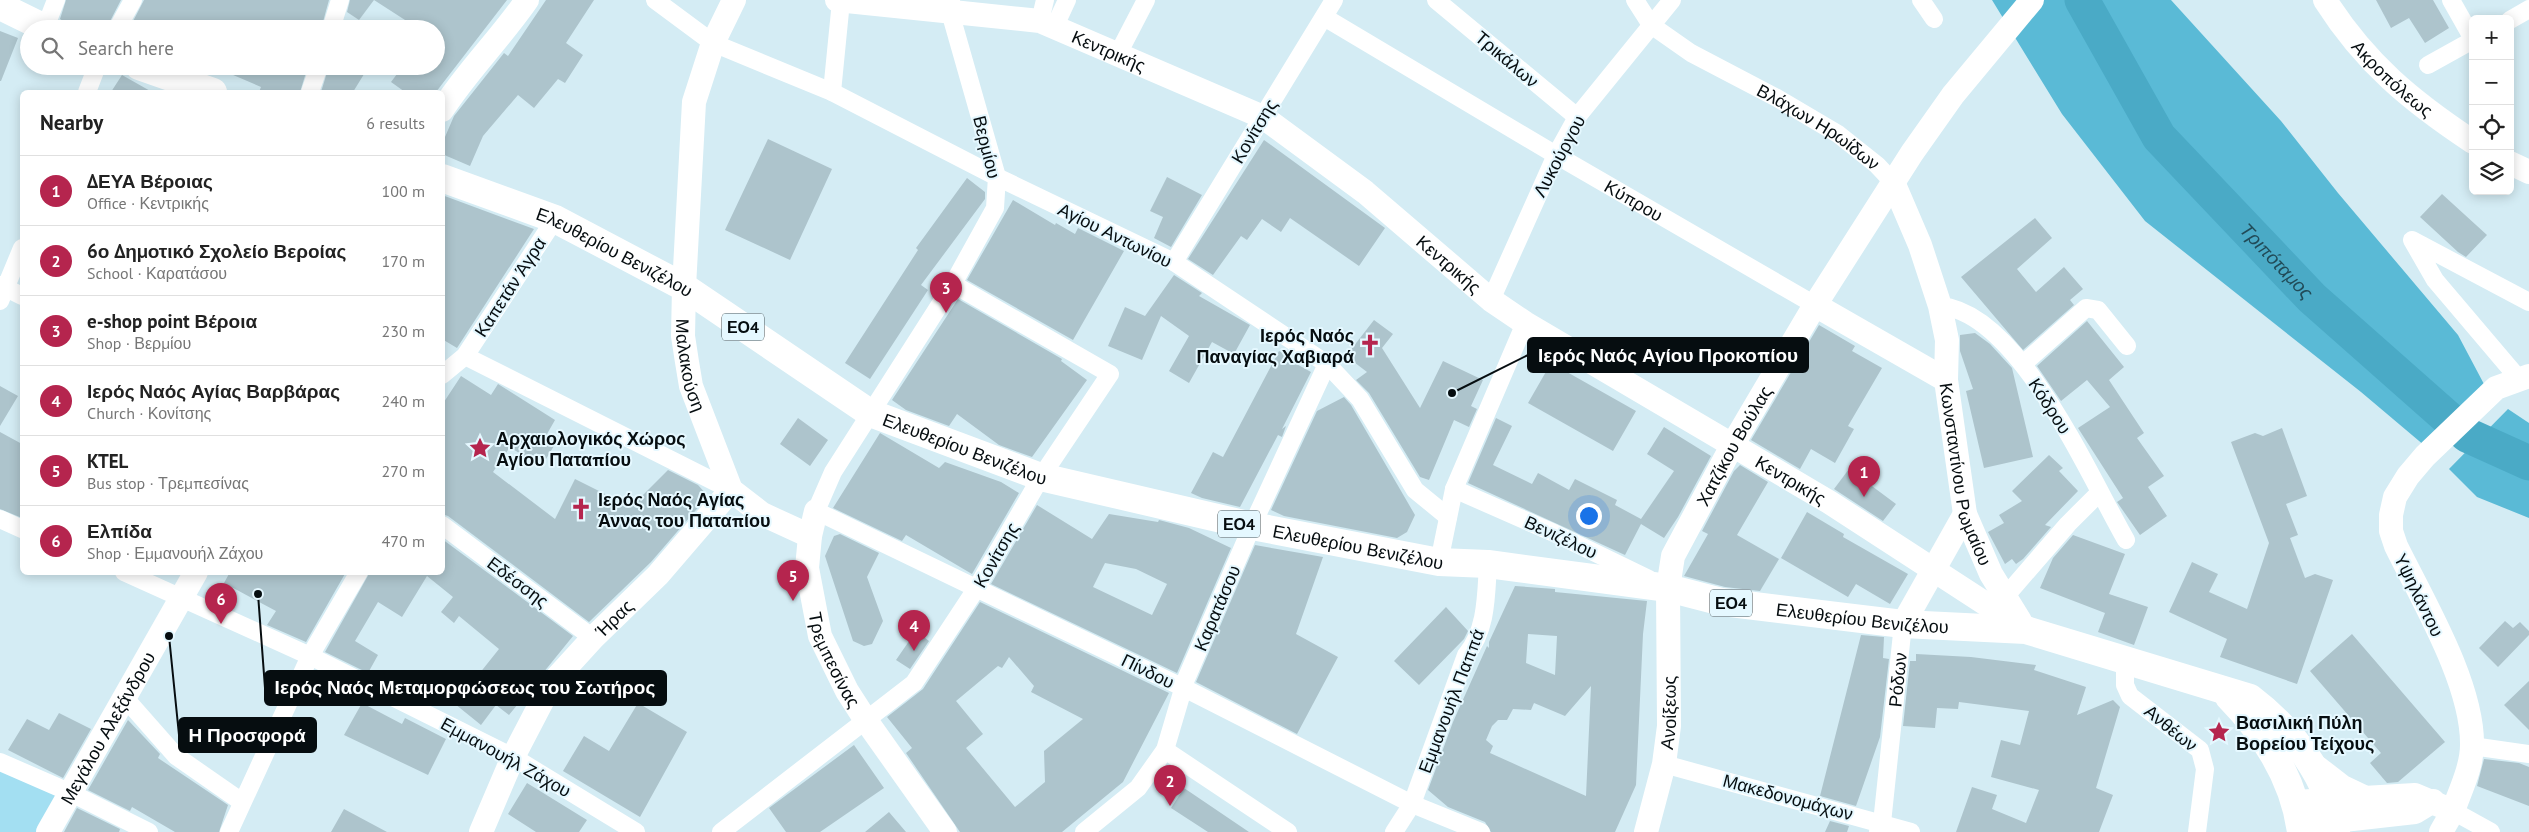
<!DOCTYPE html>
<html lang="en">
<head>
<meta charset="utf-8">
<style>
  :root { --surface:#fff; --page:#f6f6f6; --text:#222; --muted:#767676; --line:#e0e0e0; --accent:#b5254e }
  body { margin:0; font-family:"PT Sans",sans-serif; background:var(--page); color:var(--text) }
  .controls { position:absolute; right:15px; top:15px; display:grid; overflow:hidden; border-radius:8px; box-shadow:0 2px 12px #0003 }
  .controls button { width:45px; height:45px; display:grid; place-items:center; padding:0; border:0; border-bottom:1px solid var(--line); background:var(--surface); color:var(--text); font:25px sans-serif }
  .you { position:absolute; left:1588px; top:515px; width:18px; height:18px; margin:-12px; border:4px solid #fff; border-radius:50%; background:#1a73e8; box-shadow:0 0 0 8px #1a73e833 }
  .badge { display:grid; place-items:center; width:32px; height:32px; border-radius:50%; background:var(--accent); color:#fff; font-size:16px; font-weight:700 }
  .pin { position:absolute; translate:-50% -41px; filter:drop-shadow(0 1px 2px #0008) }
  .pin::after { content:''; position:absolute; top:26px; width:18px; height:15px; background:inherit; clip-path:polygon(0 0,100% 0,50% 100%) }
  .list { margin:0; padding:0; list-style:none }
  h2 { display:flex; justify-content:space-between; align-items:center; height:65px; margin:0; padding:0 20px; font-size:21px }
  h2 small { font-size:16px; font-weight:400; color:var(--muted) }
  .list li { display:grid; grid-template-columns:32px 1fr auto; gap:15px; align-items:center; box-sizing:border-box; height:70px; padding:0 20px; border-top:1px solid var(--line) }
  .list b { display:block; font-size:19px; white-space:nowrap }
  .list p { margin:0; font-size:16px; white-space:nowrap; color:var(--muted) }
  .list em { font-size:16px; font-style:normal; color:var(--muted) }
  .icon { flex:none; width:28px; height:28px; fill:none; stroke:currentColor; stroke-width:2; stroke-linecap:round; stroke-linejoin:round }
  .map { position:relative; flex:none; width:2529px; height:832px; overflow:hidden }
  .search { position:absolute; background:var(--surface); box-shadow:0 2px 12px #0003; left:20px; top:20px; width:425px; height:55px; display:flex; align-items:center; gap:12px; box-sizing:border-box; padding:0 18px; border-radius:28px; color:var(--muted); font-size:19px }
  .panel { position:absolute; background:var(--surface); box-shadow:0 2px 12px #0003; left:20px; top:90px; width:425px; height:485px; border-radius:8px }
  .map>svg:first-child { display:block }
  .green { fill:#a3dff2 }
  .forest { fill:#5abad6 }
  .lines { fill:none; stroke-linecap:round; stroke-linejoin:round }
  .river { stroke:#4aaac6; stroke-width:35 }
  .building { fill:#adc4cc; fill-rule:evenodd }
  .street { stroke:#fff; stroke-width:18 }
  .secondary { stroke:#fff; stroke-width:24 }
  .primary { stroke:#fff; stroke-width:28 }
  .labels { text-anchor:middle; dominant-baseline:central; stroke-width:4; stroke-linejoin:round; paint-order:stroke }
  .shield { fill:#e5f8ff; stroke:#495458; stroke-width:1 }
  .shield-label { font-size:16px; font-weight:bold; fill:#060d10 }
  .street-label { font-size:18px; fill:#060d10; stroke:#e5f8ff }
  .poi-label { font-size:18px; font-weight:bold; fill:#060d10; stroke:#e5f8ff; text-anchor:start }
  .water-label { font-size:19px; font-style:italic; fill:#214b58; stroke:#e5f8ff }
  .leader { fill:none; stroke:#060d10; stroke-width:2 }
  .callout-dot { fill:#060d10; stroke:#e5f8ff; stroke-width:2 }
  .callout { fill:#060d10; stroke:#060d10; stroke-width:2 }
  .callout-label { font-size:19px; text-anchor:middle; font-weight:bold; fill:#fff }
</style>
</head>
<body>
<div class="map">
<svg width="2529" height="832" viewBox="0 0 2529 832">
  <rect width="100%" height="100%" fill="#d4ecf4"/>
  <path class="green" d="M0,762L69,792L47,832H0Z"/>
  <path class="forest" d="M1992,0H2171L2281,121L2338,193L2458,335L2485,386L2425,446L2361,392L2145,221L2062,114Z
    M2508,409L2529,423V518L2477,497L2449,469Z"/>
  <g class="lines">
    <path class="river" id="s1" d="M2082,0L2159,137L2312,298L2467,435L2529,463"/>
  </g>
  <path class="building" d="M66,0H121L106,29H75L60,19Z
    M144,0H329L321,29H129Z
    M350,0H374L359,20L347,12Z
    M374,0H507L436,92H405L391,82L403,66H436V29H419Z
    M546,0H594L566,43L583,55L565,83L558,79L534,108L518,95L483,136L470,166L442,154V144L454,116L504,53L508,56Z
    M2376,0H2433L2449,28L2425,43L2409,18L2391,28Z
    M0,31L18,38L1,81H0Z
    M212,66H308L300,92H259L261,87Z
    M329,66H369L353,92H321Z
    M122,75L152,92H111Z
    M768,139L832,169L790,260L725,230Z
    M1264,140L1385,228L1359,266L1290,218L1281,232L1262,219L1247,240L1241,236L1213,275L1188,259Z
    M1167,177L1202,195L1171,247L1154,238L1163,217L1150,211Z
    M967,178L985,192V199L921,285L928,290L870,379L845,363L918,250L916,248Z
    M2442,194L2487,235L2466,257L2458,252L2420,217Z
    M442,195L534,229L457,348L442,339Z
    M1013,200L1055,225L1056,223L1075,234L1078,228L1124,251L1073,340L967,280Z
    M2035,218L2052,238L2017,269L2036,292L2064,267L2083,289L2070,300L2074,305L2023,350L1961,277Z
    M1174,275L1202,293L1199,296L1250,325L1234,354L1212,342L1189,383L1169,371L1189,336L1161,316L1142,360L1108,346L1125,307L1145,316Z
    M958,299L1062,359L1061,361L1087,380L1032,457L999,445L957,414L949,426L906,410L892,400Z
    M1374,320L1393,334L1382,348L1420,408L1443,361L1483,380L1471,406L1477,409L1469,427L1454,420L1429,480L1420,477L1369,393L1356,380L1367,372L1346,356Z
    M2087,321L2124,367L2109,380L2144,433L2137,438L2164,476L2148,487L2167,516L2140,535L2117,502L2123,498L2078,428L2110,407L2087,380L2061,401L2037,366Z
    M1819,325L1855,346L1852,351L1882,368L1848,426L1854,429L1835,463L1811,449L1800,469L1751,440Z
    M1975,333L1990,344L2012,368L2033,457L1984,468L1966,391L1973,389L1960,351V335Z
    M1279,351L1293,358L1291,361L1311,372L1282,429L1286,426L1282,437L1278,435L1240,507L1202,498L1191,493L1213,452L1223,457Z
    M1551,363L1636,411L1613,451L1528,403Z
    M461,376L491,395L498,384L555,420L547,434L557,441L546,459L536,453L531,461L510,447L493,472L555,519L575,479L631,507L668,470L698,485L708,496L651,562L589,622L448,516L442,514V405Z
    M0,386L18,396L0,426Z
    M1344,397L1351,405L1415,515L1407,532L1397,538L1284,516L1271,510L1317,411Z
    M798,418L828,440L810,466L780,444Z
    M1496,418L1512,426L1493,465L1532,484L1538,473L1569,490L1575,479L1617,500L1615,505L1641,519L1674,471L1647,454L1664,427L1711,456L1678,517L1664,538L1641,524L1625,555L1468,483Z
    M2282,428L2307,496L2286,504L2298,535L2290,538L2305,578L2315,574L2333,580L2297,684L2220,657L2227,639L2169,612L2192,562L2218,574L2209,592L2247,609L2269,543L2231,442L2255,433L2263,436Z
    M0,432L22,444V518L0,509Z
    M880,433L939,468L945,462L1001,482L1019,493L972,574L906,535L902,541L833,508Z
    M2049,455L2063,468L2059,471L2078,491L2045,525L2051,527L2023,559L2016,564L2012,559L2005,564L1988,532L2004,523L1999,515L2022,501L2012,491Z
    M1740,465L1768,482L1737,535L1779,559L1760,591L1725,587L1684,576L1708,534L1702,531L1734,471Z
    M1849,469L1896,504L1883,521L1834,489Z
    M1037,505L1092,539L1109,514L1158,522L1159,520L1189,528L1231,548L1177,673L991,584ZM1105,563L1136,569L1167,584L1152,615L1093,587Z
    M1807,512L1844,534L1843,537L1908,574L1890,604L1856,584L1848,597L1781,558Z
    M840,534L879,553L867,577L883,621L872,644L864,646L853,641L825,556L834,536Z
    M2073,535L2125,554L2109,594L2148,607L2134,645L2098,632L2105,613L2040,588L2053,558Z
    M442,539L573,636L509,715L496,705L481,725L455,704L499,649L459,616L454,623L441,612L453,597L427,576L402,617L378,602L355,641L378,655L368,673L325,652L370,572H442Z
    M1255,545L1323,557L1296,634L1338,657L1297,734L1196,682Z
    M230,572H346L306,642L267,625L276,611L224,583Z
    M1515,586L1555,589V592L1647,601L1643,634L1636,785L1615,832H1491L1485,822L1448,807L1428,790L1453,722L1487,646L1489,648V642ZM1528,634L1557,636L1555,675L1526,663ZM1591,686L1586,796L1490,753L1493,746L1486,740L1492,726L1498,720H1507L1513,709L1531,710L1534,703L1565,716Z
    M980,602L1169,693L1123,782L1062,832H960L906,753L912,748L887,717L923,689ZM1009,657L1034,686L1031,692L1083,719L1044,751L1045,782L1015,807L966,748L983,734L956,701L998,666L1002,668Z
    M1446,607L1468,631L1464,639L1419,685L1394,661Z
    M2505,621L2513,628L2520,622L2529,631V635L2498,667L2479,648Z
    M916,631L929,641L910,669L896,660Z
    M2352,634L2445,742L2398,782L2387,783L2370,763L2381,753L2310,671Z
    M1861,635L1884,637L1883,658L1889,659L1880,737L1856,806L1820,796Z
    M1916,654L1971,657L2036,665L2034,670L2086,687L2077,715L2113,700L2120,707L2096,788L2113,795L2099,832H1956L1972,787L1997,795L1992,809L2026,823L2039,790L1991,777L2001,740L2020,745L2029,711L1959,702L1958,709L1937,708L1935,728L1903,726L1910,661H1916Z
    M2529,681V730L2504,705Z
    M362,703L402,724L405,718L446,739L428,775L344,735Z
    M638,703L687,732L640,817L563,771L584,736L609,751Z
    M59,713L91,729L63,778L8,750L27,719L49,730Z
    M128,720L160,754L158,758L228,805L219,832H175L132,807L130,811L88,790Z
    M854,745L884,788L820,832H786L769,808Z
    M2484,759L2519,763L2529,767V806L2477,786Z
    M527,783L587,820L579,832H536L508,814Z
    M1184,788L1249,832H1208L1171,808Z
    M77,808L120,829L119,832H64Z
    M344,809L387,832H331Z
    M889,812L906,832H865Z
    M1830,821L1849,826L1847,832H1825Z"/>
  <g class="lines">
    <g class="street">
      <path d="M655,0L713,43L832,92L997,177L1174,262L1327,364L1360,399L1415,490L1448,517"/>
      <path d="M1436,0L1577,117"/>
      <path id="s2" d="M1635,0L1651,25L1691,53L1777,98L1838,134L1877,165L1893,182"/>
      <path d="M1921,0L1934,19"/>
      <path d="M2451,0L2473,39"/>
      <path d="M951,1L950,12L997,177L995,208L953,284L833,472L816,511L1184,688L1412,804L1481,832"/>
      <path id="s3" d="M1324,17L1556,155L1815,305"/>
      <path d="M2510,20L2529,9"/>
      <path d="M1040,21L1045,0"/>
      <path d="M1055,26L1067,0"/>
      <path d="M45,28L56,0"/>
      <path d="M117,29L133,0"/>
      <path d="M331,29L340,0"/>
      <path d="M1118,54L1146,0"/>
      <path d="M2428,65L2473,40"/>
      <path d="M87,92L97,66"/>
      <path d="M310,92L319,66"/>
      <path d="M832,92L841,1"/>
      <path d="M1174,262L1334,0"/>
      <path d="M0,285L22,296"/>
      <path d="M1491,300L1556,155L1577,117L1672,0"/>
      <path d="M0,301L22,248"/>
      <path d="M1940,306C2019,312 2090,478 2126,540"/>
      <path d="M465,356L731,490"/>
      <path d="M2023,364L2086,308L2098,310L2127,346"/>
      <path d="M442,375L465,356L555,219"/>
      <path d="M2519,379L2435,280L2412,240L2529,302"/>
      <path d="M1454,489L1554,533L1649,579"/>
      <path d="M0,519L22,529"/>
      <path d="M442,525L593,638"/>
      <path d="M1439,562L1454,489L1525,323"/>
      <path d="M124,572L310,656L513,757L636,832"/>
      <path d="M2004,598L2068,524L2099,493"/>
      <path d="M2125,659V685L2130,696L2200,750L2205,769L2197,832"/>
      <path d="M124,697L176,756L242,802"/>
      <path d="M2472,746L2529,754"/>
      <path d="M1165,750L1288,832"/>
      <path d="M0,762L69,792L149,832"/>
      <path d="M1664,764L1911,832"/>
      <path d="M2453,811L2491,832"/>
      <path d="M229,832L310,656L359,572"/>
      <path d="M721,832L914,683L976,589L1041,477L1110,374L953,284"/>
      <path d="M1084,832L1138,788L1165,750L1186,679L1252,526L1327,364"/>
      <path d="M1394,832L1412,804L1466,655C1487,630 1486,595 1488,564"/>
      <path id="s4" d="M1878,832L1882,823L1903,624"/>
    </g>
    <g class="secondary">
      <path id="s5" d="M734,0L713,43L694,102L684,287L683,336L687,362L691,386L731,490L762,514L810,536"/>
      <path id="s6" d="M837,0L1040,21L1263,117L1365,192L1491,300L1525,323L1829,502L2026,630"/>
      <path id="s7" d="M2325,0C2365,63 2411,101 2473,142"/>
      <path d="M442,110C468,70 500,39 527,0"/>
      <path d="M2510,163L2529,172"/>
      <path id="s8" d="M1893,182L1920,245L1940,306L1947,340L1946,380L1965,514L1991,574L2020,621"/>
      <path d="M1815,305L1946,380"/>
      <path id="s9" d="M816,511L810,536L807,568L820,636L847,691L865,719L945,832"/>
      <path d="M1903,624L1965,514"/>
      <path d="M2295,802L2415,795L2453,811C2460,791 2472,767 2472,745C2473,684 2423,601 2396,546L2391,531V515L2395,497L2408,476L2425,456L2496,388L2529,376"/>
      <path d="M2300,825L2415,812L2433,801"/>
      <path id="s10" d="M48,832L196,572"/>
      <path id="s11" d="M481,832L513,757L551,684L593,638L658,575L731,490"/>
      <path id="s12" d="M1646,832L1664,764L1669,726L1668,588L1673,556L1733,444L1815,305L1912,153L1953,95L2032,0"/>
      <path d="M2441,832L2453,811"/>
    </g>
    <g class="primary">
      <path d="M0,6L47,29"/>
      <path d="M139,66L213,92"/>
      <path id="s13" d="M442,178L555,219L684,287L870,413L1041,477L1252,526L1439,562L1488,564L1668,588L1722,602L1903,624L2026,630L2250,698C2291,729 2331,779 2336,832"/>
      <path d="M2229,697C2266,735 2294,779 2301,832"/>
      <path d="M2316,769L2342,789L2363,799"/>
    </g>
  </g>
  <defs>
    <g id="church-bare" transform="scale(1.725)"><path d="M-1.2-6h2.4v3.5h3.3v2.4h-3.3V6h-2.4V-.1h-3.3v-2.4h3.3Z" fill="#b5254e" stroke="#e5f8ff" stroke-width="2.5" paint-order="stroke"/></g>
    <g id="sight-bare" transform="scale(1.725)"><path d="M0-6L1.8-2.2L6-1.7L2.9 1.2L3.7 5.4L0 3.3L-3.7 5.4L-2.9 1.2L-6-1.7L-1.8-2.2Z" fill="#b5254e" stroke="#e5f8ff" stroke-width="2.5" paint-order="stroke"/></g>
  </defs>
  <g fill-rule="evenodd">
    <use href="#church-bare" x="1370" y="345"/>
    <use href="#sight-bare" x="480" y="448"/>
    <use href="#church-bare" x="581" y="509"/>
    <use href="#sight-bare" x="2219" y="732"/>
  </g>
  <g class="labels">
    <g class="shield">
      <rect x="722" y="313.5" width="42" height="27" rx="4"/>
      <rect x="1218" y="510.5" width="42" height="27" rx="4"/>
      <rect x="1710" y="589.5" width="42" height="27" rx="4"/>
    </g>
    <g class="shield-label">
      <text x="743" y="327">ΕΟ4</text>
      <text x="1239" y="524">ΕΟ4</text>
      <text x="1731" y="603">ΕΟ4</text>
    </g>
    <g class="street-label">
      <text stroke="none"><textPath href="#s6" startOffset="279">Κεντρικής</textPath></text>
      <text transform="translate(1507 59) rotate(40)">Τρικάλων</text>
      <text stroke="none"><textPath href="#s7" startOffset="104">Ακροπόλεως</textPath></text>
      <text stroke="none"><textPath href="#s2" startOffset="226">Βλάχων Ηρωίδων</textPath></text>
      <text transform="translate(1254 131) rotate(-59)">Κονίτσης</text>
      <text transform="translate(987 147) rotate(76)">Βερμίου</text>
      <text transform="translate(1559 156) rotate(-62)">Λυκούργου</text>
      <text stroke="none"><textPath href="#s3" startOffset="360">Κύπρου</textPath></text>
      <text transform="translate(1115 235) rotate(26)">Αγίου Αντωνίου</text>
      <text stroke="none"><textPath href="#s13" startOffset="188">Ελευθερίου Βενιζέλου</textPath></text>
      <text stroke="none"><textPath href="#s6" startOffset="684">Κεντρικής</textPath></text>
      <text transform="translate(510 287) rotate(-57)">Καπετάν Άγρα</text>
      <text stroke="none"><textPath href="#s5" startOffset="374">Μαλακούση</textPath></text>
      <text transform="translate(2050 406) rotate(57)">Κόδρου</text>
      <text stroke="none"><textPath href="#s12" startOffset="405">Χατζίκου Βούλας</textPath></text>
      <text stroke="none"><textPath href="#s13" startOffset="592">Ελευθερίου Βενιζέλου</textPath></text>
      <text stroke="none"><textPath href="#s8" startOffset="304">Κωνσταντίνου Ρωμαίου</textPath></text>
      <text stroke="none"><textPath href="#s6" startOffset="1089">Κεντρικής</textPath></text>
      <text transform="translate(1561 537) rotate(25)">Βενιζέλου</text>
      <text stroke="none"><textPath href="#s13" startOffset="998">Ελευθερίου Βενιζέλου</textPath></text>
      <text transform="translate(996 555) rotate(-60)">Κονίτσης</text>
      <text transform="translate(518 582) rotate(37)">Εδέσσης</text>
      <text transform="translate(2419 595) rotate(64)">Υψηλάντου</text>
      <text transform="translate(1217 608) rotate(-67)">Καρατάσου</text>
      <text stroke="none"><textPath href="#s13" startOffset="1508">Ελευθερίου Βενιζέλου</textPath></text>
      <text stroke="none"><textPath href="#s11" startOffset="255">Ήρας</textPath></text>
      <text stroke="none"><textPath href="#s9" startOffset="154">Τρεμπεσίνας</textPath></text>
      <text transform="translate(1148 671) rotate(26)">Πίνδου</text>
      <text stroke="none"><textPath href="#s4" startOffset="154">Ρόδων</textPath></text>
      <text transform="translate(1451 701) rotate(-69)">Εμμανουήλ Παππά</text>
      <text stroke="none"><textPath href="#s12" startOffset="122">Ανοίξεως</textPath></text>
      <text stroke="none"><textPath href="#s10" startOffset="120">Μεγάλου Αλεξάνδρου</textPath></text>
      <text transform="translate(2171 728) rotate(39)">Ανθέων</text>
      <text transform="translate(506 757) rotate(29)">Εμμανουήλ Ζάχου</text>
      <text transform="translate(1788 797) rotate(15)">Μακεδονομάχων</text>
    </g>
    <g class="poi-label">
      <text x="1354" y="335" text-anchor="end">Ιερός Ναός<tspan x="1354" dy="21">Παναγίας Χαβιαρά</tspan></text>
      <text x="496" y="438">Αρχαιολογικός Χώρος<tspan x="496" dy="21">Αγίου Παταπίου</tspan></text>
      <text x="598" y="499">Ιερός Ναός Αγίας<tspan x="598" dy="21">Άννας του Παταπίου</tspan></text>
      <text x="2236" y="722">Βασιλική Πύλη<tspan x="2236" dy="21">Βορείου Τείχους</tspan></text>
    </g>
    <g class="water-label">
      <text stroke="none"><textPath href="#s1" startOffset="328">Τριπόταμος</textPath></text>
    </g>
  </g>
  <path class="leader" d="M1452 393L1528 355M258 594L265 688M169 636L179 735"/>
  <g class="callout-dot">
    <circle cx="1452" cy="393" r="5"/>
    <circle cx="258" cy="594" r="5"/>
    <circle cx="169" cy="636" r="5"/>
  </g>
  <g class="callout">
    <rect x="1528" y="338" width="280" height="34" rx="5"/>
    <rect x="265" y="671" width="401" height="34" rx="5"/>
    <rect x="179" y="718" width="137" height="34" rx="5"/>
  </g>
  <g class="callout-label">
    <text x="1668" y="362">Ιερός Ναός Αγίου Προκοπίου</text>
    <text x="465" y="694">Ιερός Ναός Μεταμορφώσεως του Σωτήρος</text>
    <text x="247" y="742">Η Προσφορά</text>
  </g>
</svg>
<div class="controls">
<button>+</button>
<button>−</button>
<button><svg class="icon" aria-label="locate" viewBox="0 0 24 24"><circle cx="12" cy="12" r="6"/><path d="M12 2v4M12 18v4M2 12h4M18 12h4"/></svg></button>
<button><svg class="icon" aria-label="layers" viewBox="0 0 24 24"><path d="M12 4l9 5-9 5-9-5zM3 14l9 5 9-5"/></svg></button>
</div>
<div class="you"></div>
<div class="pin badge" style="left:1864px;top:497px">1</div>
<div class="pin badge" style="left:1170px;top:806px">2</div>
<div class="pin badge" style="left:946px;top:313px">3</div>
<div class="pin badge" style="left:914px;top:651px">4</div>
<div class="pin badge" style="left:793px;top:601px">5</div>
<div class="pin badge" style="left:221px;top:624px">6</div>
<div class="search"><svg class="icon" aria-label="search" viewBox="0 0 24 24"><circle cx="10" cy="10" r="6"/><path d="M15 15l6 6"/></svg>Search here</div>
<section class="panel">
<h2>Nearby<small>6 results</small></h2>
<ul class="list">
<li><span class="badge">1</span><div><b>ΔΕΥΑ Βέροιας</b><p>Office · Κεντρικής</p></div><em>100 m</em></li>
<li><span class="badge">2</span><div><b>6ο Δημοτικό Σχολείο Βεροίας</b><p>School · Καρατάσου</p></div><em>170 m</em></li>
<li><span class="badge">3</span><div><b>e-shop point Βέροια</b><p>Shop · Βερμίου</p></div><em>230 m</em></li>
<li><span class="badge">4</span><div><b>Ιερός Ναός Αγίας Βαρβάρας</b><p>Church · Κονίτσης</p></div><em>240 m</em></li>
<li><span class="badge">5</span><div><b>KTEL</b><p>Bus stop · Τρεμπεσίνας</p></div><em>270 m</em></li>
<li><span class="badge">6</span><div><b>Ελπίδα</b><p>Shop · Εμμανουήλ Ζάχου</p></div><em>470 m</em></li>
</ul>
</section>
</div>
</body>
</html>
